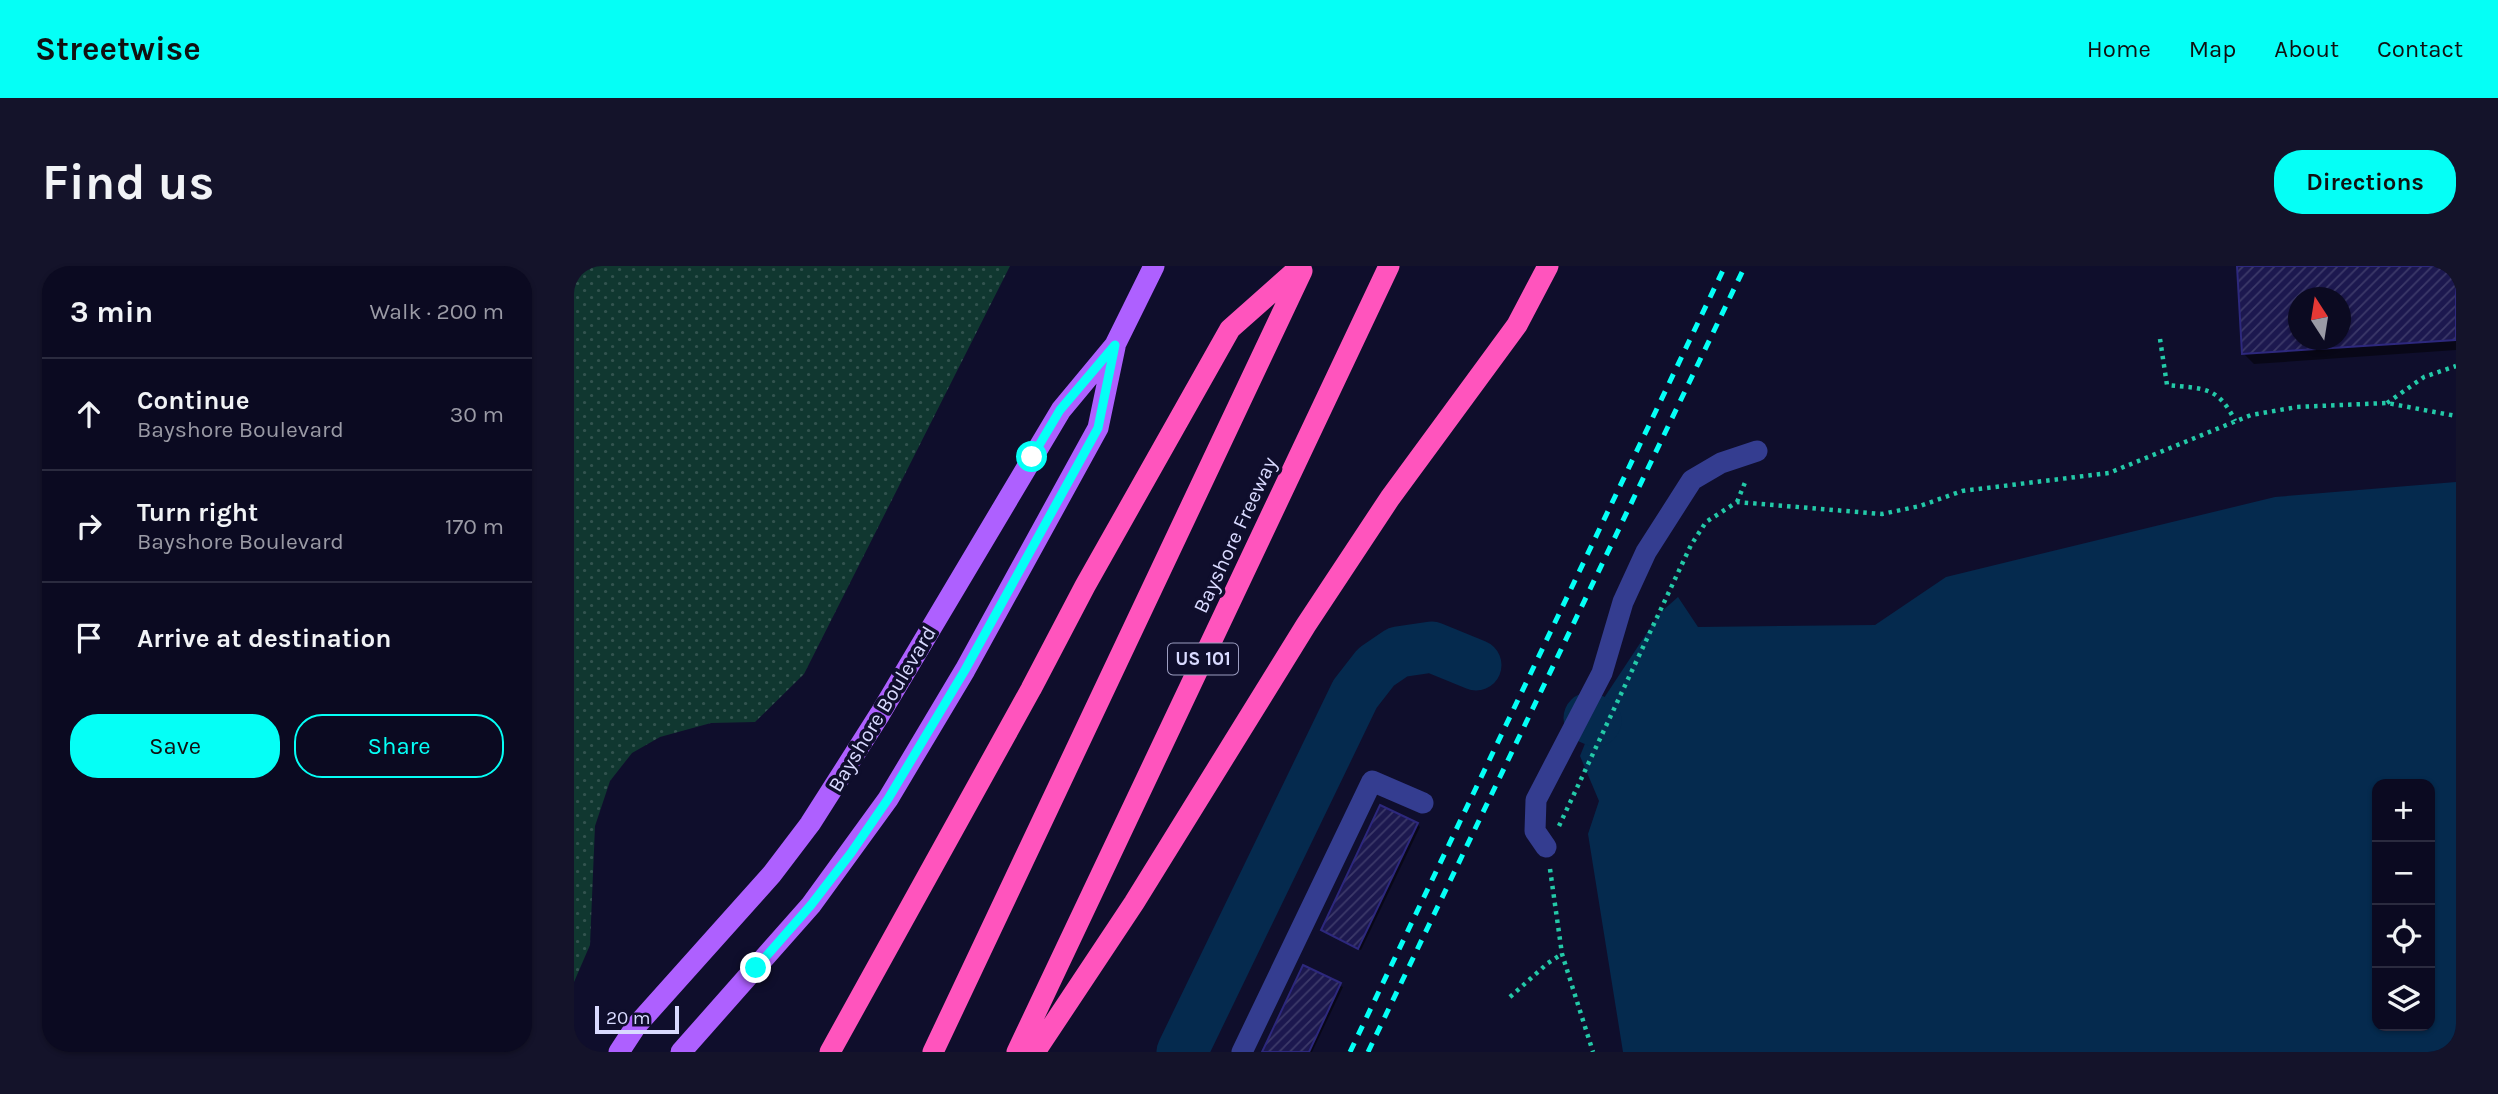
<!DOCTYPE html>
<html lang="en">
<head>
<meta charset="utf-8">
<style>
  :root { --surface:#0b0a21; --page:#14132a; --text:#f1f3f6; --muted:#9a9aa5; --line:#2b2b3f; --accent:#05fff6 }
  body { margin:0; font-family:Karla,sans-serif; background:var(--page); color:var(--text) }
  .controls { position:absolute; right:21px; bottom:21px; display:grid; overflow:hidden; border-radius:14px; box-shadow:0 2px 5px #0004 }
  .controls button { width:63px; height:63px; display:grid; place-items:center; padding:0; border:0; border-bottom:2px solid var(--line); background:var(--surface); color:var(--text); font:35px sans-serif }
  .compass { position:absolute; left:1714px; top:21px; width:63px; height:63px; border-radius:50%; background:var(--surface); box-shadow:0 2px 5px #0004; rotate:348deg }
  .scale { position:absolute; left:21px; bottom:18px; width:84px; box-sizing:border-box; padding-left:7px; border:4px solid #d9daff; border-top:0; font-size:19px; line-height:24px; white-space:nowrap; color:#d9daff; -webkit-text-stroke:5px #0f0e2c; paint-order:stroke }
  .stop { position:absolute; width:21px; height:21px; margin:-16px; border:5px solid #05fff6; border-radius:50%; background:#fff }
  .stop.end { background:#05fff6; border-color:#fff; box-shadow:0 2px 7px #0008 }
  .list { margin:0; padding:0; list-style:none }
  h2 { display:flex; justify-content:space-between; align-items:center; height:91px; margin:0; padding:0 28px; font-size:30px }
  h2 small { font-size:23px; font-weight:400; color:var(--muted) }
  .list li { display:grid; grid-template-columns:46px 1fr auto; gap:21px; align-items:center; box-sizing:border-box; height:112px; padding:0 28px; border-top:2px solid var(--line) }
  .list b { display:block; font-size:26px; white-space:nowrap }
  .list p { margin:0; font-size:23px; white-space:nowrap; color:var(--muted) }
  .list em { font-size:23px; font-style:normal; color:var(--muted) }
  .actions { display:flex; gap:14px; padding:21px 28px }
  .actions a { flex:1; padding:16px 0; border:2px solid var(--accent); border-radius:28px; text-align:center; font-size:24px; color:var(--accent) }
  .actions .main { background:var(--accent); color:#111 }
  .icon { flex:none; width:38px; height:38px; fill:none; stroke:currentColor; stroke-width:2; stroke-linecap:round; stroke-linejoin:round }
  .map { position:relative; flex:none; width:1882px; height:786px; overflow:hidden; border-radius:28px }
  header { display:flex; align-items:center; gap:42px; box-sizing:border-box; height:98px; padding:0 35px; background:var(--accent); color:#111 }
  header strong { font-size:33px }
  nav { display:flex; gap:38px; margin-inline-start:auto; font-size:24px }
  .intro { display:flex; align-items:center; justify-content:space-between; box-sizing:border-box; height:168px; padding:0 42px }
  h1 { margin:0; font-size:49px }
  .button { padding:18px 32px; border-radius:28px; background:var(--accent); color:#111; font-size:24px; font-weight:700 }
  main { display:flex; gap:42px; padding:0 42px }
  aside { flex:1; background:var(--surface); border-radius:28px; box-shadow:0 2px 5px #0004 }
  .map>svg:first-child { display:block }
  .grass { fill:url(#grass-dots) }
  .water { fill:#052a4e; fill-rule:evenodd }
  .shadow { fill:#0007; fill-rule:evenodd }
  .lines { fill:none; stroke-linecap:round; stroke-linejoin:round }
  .river { stroke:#052a4e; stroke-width:51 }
  .building { fill:url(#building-hatch); stroke:#2d287d; stroke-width:2; fill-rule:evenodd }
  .path { stroke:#23c9a8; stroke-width:4.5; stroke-dasharray:3.5 5; stroke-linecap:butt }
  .minor { stroke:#343d90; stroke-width:21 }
  .major { stroke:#ae60ff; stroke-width:21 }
  .highway { stroke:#ff54bd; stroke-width:21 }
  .rail { stroke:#05fff6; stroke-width:5; stroke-dasharray:10 9; stroke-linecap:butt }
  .route { stroke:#05fff6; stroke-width:9 }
  .labels { text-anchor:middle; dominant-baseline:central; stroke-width:7; stroke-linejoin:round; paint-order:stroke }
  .shield { fill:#0f0e2c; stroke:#9c9dc0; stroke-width:2 }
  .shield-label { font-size:19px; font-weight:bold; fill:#d9daff }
  .street-label { font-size:21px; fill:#d9daff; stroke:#0f0e2c }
</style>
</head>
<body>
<header>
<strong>Streetwise</strong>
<nav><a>Home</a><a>Map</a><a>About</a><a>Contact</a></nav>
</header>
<div class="intro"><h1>Find us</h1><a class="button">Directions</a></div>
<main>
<aside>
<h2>3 min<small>Walk · 200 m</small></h2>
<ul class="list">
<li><svg class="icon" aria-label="ahead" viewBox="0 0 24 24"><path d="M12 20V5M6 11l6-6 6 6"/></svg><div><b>Continue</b><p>Bayshore Boulevard</p></div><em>30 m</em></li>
<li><svg class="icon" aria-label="right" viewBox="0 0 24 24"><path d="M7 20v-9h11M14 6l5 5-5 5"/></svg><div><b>Turn right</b><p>Bayshore Boulevard</p></div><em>170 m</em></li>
<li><svg class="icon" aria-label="arrive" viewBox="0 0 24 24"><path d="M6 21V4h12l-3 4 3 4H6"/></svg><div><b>Arrive at destination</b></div></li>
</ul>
<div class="actions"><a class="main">Save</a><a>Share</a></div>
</aside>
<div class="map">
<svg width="1882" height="786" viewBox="0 0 1882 786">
  <defs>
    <pattern id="grass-dots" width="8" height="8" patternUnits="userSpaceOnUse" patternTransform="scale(1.75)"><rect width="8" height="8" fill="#103730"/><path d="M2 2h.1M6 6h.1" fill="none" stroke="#32534f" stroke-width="1.8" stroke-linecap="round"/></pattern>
    <pattern id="building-hatch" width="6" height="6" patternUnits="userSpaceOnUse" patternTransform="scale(1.75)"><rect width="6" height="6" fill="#1c184f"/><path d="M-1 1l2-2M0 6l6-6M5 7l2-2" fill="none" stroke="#3c3969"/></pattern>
  </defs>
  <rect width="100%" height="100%" fill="#0f0e2c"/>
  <path class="grass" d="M0,0H436L230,408L181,456L137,457L86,471L58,487L36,515L21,560L16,679L0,716Z"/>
  <path class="water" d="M1882,216V786H1049L1014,568L1025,535L1006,490L1028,435L1086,347L1104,331L1124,361L1301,359L1372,311L1701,231ZM1803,518H1856V760H1803Z"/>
  <path class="shadow" d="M1665,0H1882V84L1680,98L1670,88ZM1724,32H1766V74H1724Z
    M843,558L846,561L787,684L752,667L749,664Z
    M730,701L769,721L738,786H690Z"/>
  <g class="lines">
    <path class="river" d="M1015,452L1022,455
      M608,786L781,428L802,401L824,386L858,381L902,399"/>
  </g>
  <path class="building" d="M1663,0H1882V74L1668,88ZM1724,32H1766V74H1724Z
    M806,539L844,557L784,683L747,664Z
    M729,699L767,717L735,786H688Z"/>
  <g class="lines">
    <path class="path" d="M1586,73L1593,119C1628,123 1644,119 1661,155
      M1813,137L1850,111L1882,100
      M1163,236L1172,214
      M985,560L1117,279L1132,256L1163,236L1308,248L1346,240L1388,225L1535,207L1677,149L1723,141L1813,137L1882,150
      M976,603L988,688L1019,786
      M936,731L974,697L988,688"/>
    <path class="minor" d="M972,581L961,565L962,534L1028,407L1049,336L1072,286L1118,214L1147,197L1183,185
      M668,786L798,515L849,537"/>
    <path class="major" d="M45,786L62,760L198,608L236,558L306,448L487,144L541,79L580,0
      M107,786L237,639L314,533L391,404L524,162L541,81"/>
    <path class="highway" d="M256,786L457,423L511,320L656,63L727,0
      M359,786L728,5
      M443,786L815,0
      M461,786L560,637L732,359L816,232L943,59L974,0"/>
    <path class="rail" d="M776,786L1151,0
      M794,786L1171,0"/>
  </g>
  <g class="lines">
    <path class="route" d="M182,702L237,639L277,587L314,533L391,404L524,162L541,79L486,144L458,191"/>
  </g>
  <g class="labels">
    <rect class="shield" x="594" y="377.5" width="70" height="31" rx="5"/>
    <g class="shield-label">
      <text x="629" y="393">US 101</text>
    </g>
    <g class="street-label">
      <text transform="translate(661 269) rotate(-65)">Bayshore Freeway</text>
      <text transform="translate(308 443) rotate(-59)">Bayshore Boulevard</text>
    </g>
  </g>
</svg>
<div class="controls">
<button>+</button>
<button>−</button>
<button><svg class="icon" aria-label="locate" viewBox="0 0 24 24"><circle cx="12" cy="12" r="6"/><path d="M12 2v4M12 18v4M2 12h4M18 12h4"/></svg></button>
<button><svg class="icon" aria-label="layers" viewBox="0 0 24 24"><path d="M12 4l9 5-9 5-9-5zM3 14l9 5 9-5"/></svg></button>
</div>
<svg class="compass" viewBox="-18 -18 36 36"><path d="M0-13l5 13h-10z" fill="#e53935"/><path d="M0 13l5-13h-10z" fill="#9a9aa5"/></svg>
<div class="scale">20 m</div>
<div class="stop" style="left:458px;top:191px"></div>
<div class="stop end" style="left:182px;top:702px"></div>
</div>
</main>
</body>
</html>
